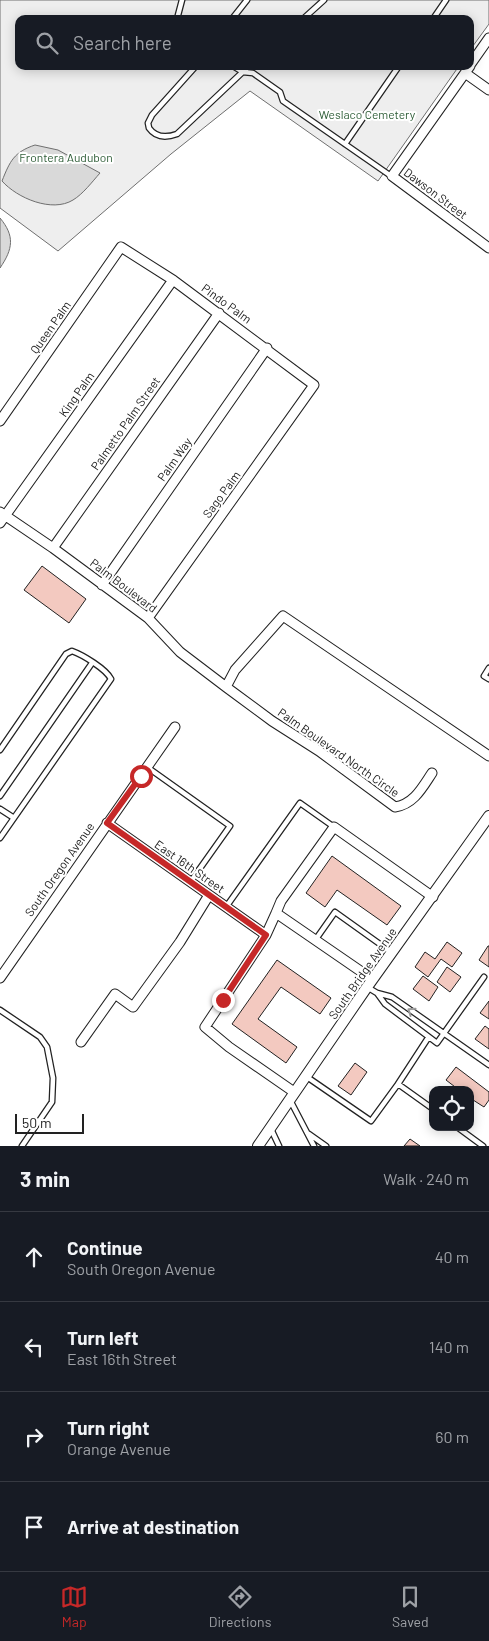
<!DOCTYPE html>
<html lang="en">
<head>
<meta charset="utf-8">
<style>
  :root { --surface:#171b24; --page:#242831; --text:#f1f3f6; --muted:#9ea1a6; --line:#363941; --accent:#c62828 }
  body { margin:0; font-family:Barlow,sans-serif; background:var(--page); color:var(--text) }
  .controls { position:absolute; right:15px; bottom:15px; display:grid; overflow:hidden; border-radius:10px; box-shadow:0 2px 12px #0003 }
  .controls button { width:45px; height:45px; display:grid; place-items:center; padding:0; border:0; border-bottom:1px solid var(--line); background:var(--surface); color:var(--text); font:25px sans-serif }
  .scale { position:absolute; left:15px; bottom:12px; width:69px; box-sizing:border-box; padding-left:5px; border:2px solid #222; border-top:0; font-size:14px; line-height:18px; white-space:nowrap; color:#222; -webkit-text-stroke:4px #fff; paint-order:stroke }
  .stop { position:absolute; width:15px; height:15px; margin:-11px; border:4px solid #c62828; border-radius:50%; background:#fff }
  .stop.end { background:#c62828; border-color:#fff; box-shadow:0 1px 5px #0008 }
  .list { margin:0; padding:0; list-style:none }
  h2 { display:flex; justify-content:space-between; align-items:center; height:65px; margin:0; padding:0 20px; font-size:21px }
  h2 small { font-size:16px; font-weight:400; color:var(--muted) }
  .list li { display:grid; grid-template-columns:32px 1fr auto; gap:15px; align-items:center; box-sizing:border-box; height:90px; padding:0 20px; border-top:1px solid var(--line) }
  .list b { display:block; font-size:19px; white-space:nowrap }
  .list p { margin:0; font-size:16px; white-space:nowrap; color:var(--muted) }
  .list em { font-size:16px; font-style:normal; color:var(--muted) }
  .icon { flex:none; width:28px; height:28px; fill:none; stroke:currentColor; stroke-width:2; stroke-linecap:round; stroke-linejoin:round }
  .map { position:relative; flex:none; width:489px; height:1146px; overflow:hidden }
  .search { position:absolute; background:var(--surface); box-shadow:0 2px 12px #0003; left:15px; right:15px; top:15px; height:55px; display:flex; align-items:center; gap:12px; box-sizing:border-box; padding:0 18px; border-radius:10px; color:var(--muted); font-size:19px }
  .sheet { height:425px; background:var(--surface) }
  nav { display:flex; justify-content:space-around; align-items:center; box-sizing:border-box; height:70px; border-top:1px solid var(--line); background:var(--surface); font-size:14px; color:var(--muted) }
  nav a { display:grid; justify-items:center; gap:2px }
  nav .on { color:var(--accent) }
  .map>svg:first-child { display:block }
  .green { fill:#eee; stroke:#6f6f6f }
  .water { fill:#d9d9d9; stroke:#6f6f6f }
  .building { fill:#f3c9c0; stroke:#222 }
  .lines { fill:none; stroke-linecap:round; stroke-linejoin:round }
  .service-casing { stroke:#222; stroke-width:7 }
  .minor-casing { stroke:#222; stroke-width:11 }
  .tertiary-casing { stroke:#222; stroke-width:12 }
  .service { stroke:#fff; stroke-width:4.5 }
  .minor { stroke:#fff; stroke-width:9 }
  .tertiary { stroke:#fff; stroke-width:10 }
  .oneway { stroke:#9c9c9c }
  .route { stroke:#c62828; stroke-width:6 }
  .labels { text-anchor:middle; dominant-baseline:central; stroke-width:4; stroke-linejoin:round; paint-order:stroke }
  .park-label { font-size:12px; fill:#2f5e38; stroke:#fff }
  .street-label { font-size:12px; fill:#222; stroke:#fff }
</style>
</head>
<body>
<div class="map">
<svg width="489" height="1146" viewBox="0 0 489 1146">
  <rect width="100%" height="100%" fill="#fff"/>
  <path class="green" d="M0,0H489V24L470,50V19H19V66H459L378,181L250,91L171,154L58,251L0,208Z"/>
  <path class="water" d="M35,145L58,150L100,173C92,182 83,194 73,200C52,213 17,198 2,181C10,161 14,152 35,145Z
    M0,218C15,236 13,249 0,268Z"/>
  <path class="building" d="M42,566L86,599L69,623L24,590Z
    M332,856L401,906L387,925L337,890L325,907L306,893Z
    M447,942L462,953L452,967L441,959L428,977L415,967L425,952L435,959Z
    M488,946H489V967L479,960Z
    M277,960L331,998L320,1014L281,987L258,1019L297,1047L286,1063L232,1024Z
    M447,967L461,977L450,992L437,982Z
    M423,976L438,987L429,1001L413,989Z
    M489,1001V1019L480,1013Z
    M485,1026L489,1029V1049L475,1039Z
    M355,1063L367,1072L351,1095L338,1086Z
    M456,1067L489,1092V1100L484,1107L470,1098V1090H459L446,1080Z
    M410,1139L420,1146H404Z"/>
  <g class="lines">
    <g class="service-casing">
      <path id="service" d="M177,19L182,0
        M232,19L247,0
        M303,19L324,0
        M433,19L446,0
        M196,66L152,115L148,123L149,128C156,138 166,138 177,134L249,66
        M233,66L243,72L253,73L280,92L283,101L391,176
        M345,144L399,66
        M489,668L484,676L489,679
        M0,750L66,654L72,651C83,655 106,669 111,679L0,838
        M147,767L230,826L191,881
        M0,796L92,663
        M0,809L14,818
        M226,907L300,803L334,827
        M316,939L335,912L391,952
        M367,987L377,993L392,997L489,1065
        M377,993L385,1004L437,1043L484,977
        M0,1010L40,1037L47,1047L53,1078L52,1102L22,1146
        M307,1077L371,1121L398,1084L433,1109
        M398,1084L428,1038
        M290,1100L314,1146
        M457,1127L483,1146
        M271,1129L279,1146
        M309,1134L326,1146"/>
    </g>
    <g class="minor-casing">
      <path id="minor" d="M470,65L489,38
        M470,66L392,176L489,248
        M465,73L489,90
        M0,421L121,247L173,280L314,385L148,618
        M0,512L53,548L148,618L180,652L226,687L272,721L319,751L395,807C414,804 422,788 432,773
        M0,523L173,280
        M53,548L219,313
        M102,585L267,348
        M226,687L235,670L283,616L489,756
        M107,823L266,935L276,913L372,979
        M276,913L281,901L334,827L433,897
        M266,935L205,1027L229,1047L294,1092
        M0,978L175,727
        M81,1042L115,994L133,1007L180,942L209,895"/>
    </g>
    <g class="tertiary-casing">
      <path id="tertiary" d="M258,1146L367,987L489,816"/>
    </g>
    <use href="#service" class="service"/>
    <use href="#minor" class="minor"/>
    <use href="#tertiary" class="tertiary"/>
  </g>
  <defs><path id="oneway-chevron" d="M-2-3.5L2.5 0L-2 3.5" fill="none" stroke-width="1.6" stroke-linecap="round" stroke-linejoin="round" transform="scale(1.25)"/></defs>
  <use class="oneway" href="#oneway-chevron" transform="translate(411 1011) rotate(-145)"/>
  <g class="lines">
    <path class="route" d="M141,776L107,823L266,935L223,1000"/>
  </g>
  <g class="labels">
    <g class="park-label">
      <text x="367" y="114">Weslaco Cemetery</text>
      <text x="66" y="157">Frontera Audubon</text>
    </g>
    <g class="street-label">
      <text transform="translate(436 193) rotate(37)">Dawson Street</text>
      <text transform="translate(227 303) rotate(36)">Pindo Palm</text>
      <text transform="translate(50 327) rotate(-55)">Queen Palm</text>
      <text transform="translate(76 394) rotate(-55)">King Palm</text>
      <text transform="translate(125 423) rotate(-55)">Palmetto Palm Street</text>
      <text transform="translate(174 459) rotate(-55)">Palm Way</text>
      <text transform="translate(221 494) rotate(-54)">Sago Palm</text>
      <text transform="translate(124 585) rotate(37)">Palm Boulevard</text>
      <text transform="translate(339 752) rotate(35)">Palm Boulevard North Circle</text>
      <text transform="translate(190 866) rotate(35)">East 16th Street</text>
      <text transform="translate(59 869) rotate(-55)">South Oregon Avenue</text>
      <text transform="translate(362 973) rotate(-55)">South Bridge Avenue</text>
    </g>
  </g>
</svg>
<div class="controls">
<button><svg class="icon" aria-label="locate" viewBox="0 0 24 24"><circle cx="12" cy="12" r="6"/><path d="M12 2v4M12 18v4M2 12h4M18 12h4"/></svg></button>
</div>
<div class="scale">50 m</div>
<div class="stop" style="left:141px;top:776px"></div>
<div class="stop end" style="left:223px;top:1000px"></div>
<div class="search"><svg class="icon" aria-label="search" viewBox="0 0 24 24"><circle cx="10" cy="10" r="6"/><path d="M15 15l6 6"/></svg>Search here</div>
</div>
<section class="sheet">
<h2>3 min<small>Walk · 240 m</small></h2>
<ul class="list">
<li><svg class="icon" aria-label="ahead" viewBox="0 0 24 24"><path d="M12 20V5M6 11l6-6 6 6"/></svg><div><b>Continue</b><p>South Oregon Avenue</p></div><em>40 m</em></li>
<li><svg class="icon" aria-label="left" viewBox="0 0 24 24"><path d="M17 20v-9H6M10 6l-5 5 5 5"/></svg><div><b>Turn left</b><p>East 16th Street</p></div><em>140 m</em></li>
<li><svg class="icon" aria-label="right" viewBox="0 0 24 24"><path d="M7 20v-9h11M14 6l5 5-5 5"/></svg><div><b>Turn right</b><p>Orange Avenue</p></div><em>60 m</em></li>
<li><svg class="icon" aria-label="arrive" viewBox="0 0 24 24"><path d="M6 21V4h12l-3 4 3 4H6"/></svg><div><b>Arrive at destination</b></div></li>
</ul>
</section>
<nav>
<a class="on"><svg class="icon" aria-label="map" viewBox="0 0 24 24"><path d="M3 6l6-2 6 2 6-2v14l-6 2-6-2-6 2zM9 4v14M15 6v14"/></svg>Map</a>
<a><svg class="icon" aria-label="directions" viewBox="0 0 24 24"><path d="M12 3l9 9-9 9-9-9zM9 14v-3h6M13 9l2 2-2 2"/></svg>Directions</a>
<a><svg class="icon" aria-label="saved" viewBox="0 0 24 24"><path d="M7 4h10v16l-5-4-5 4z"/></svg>Saved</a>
</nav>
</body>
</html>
